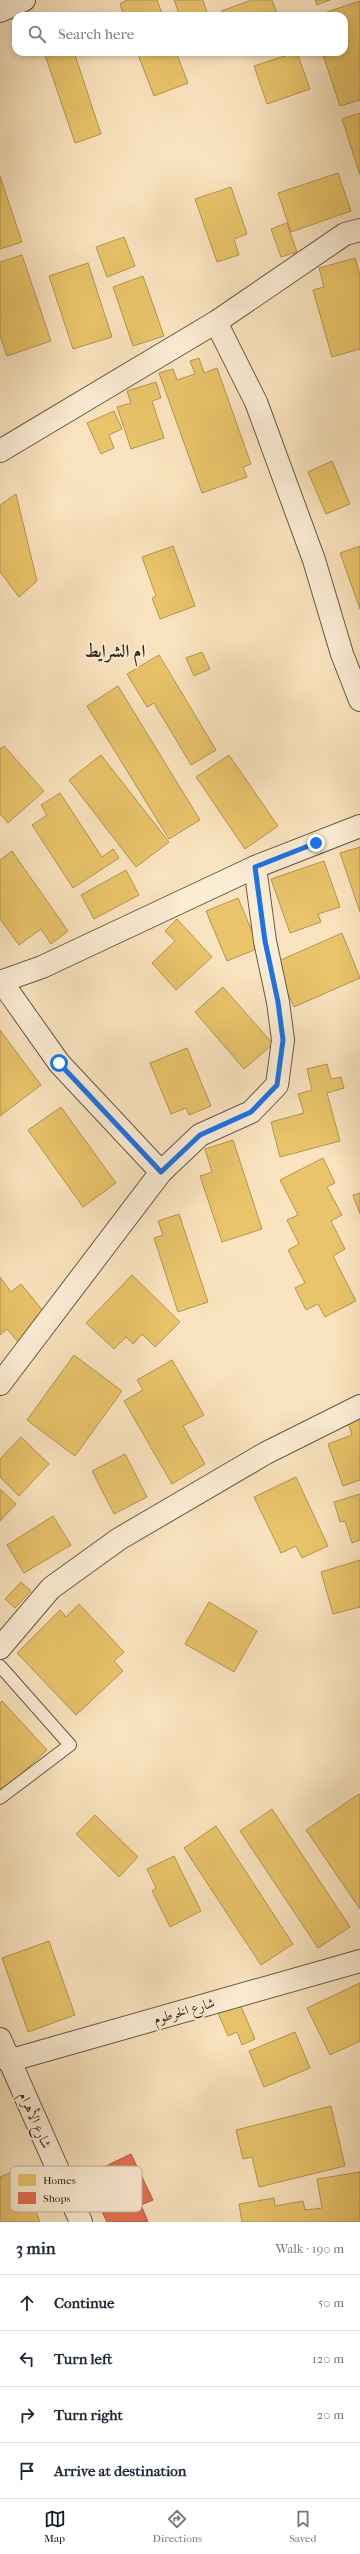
<!DOCTYPE html>
<html lang="en">
<head>
<meta charset="utf-8">
<style>
  :root { --surface:#fff; --page:#f6f6f7; --text:#1f2937; --muted:#747a83; --line:#e0e1e3; --accent:#111827 }
  body { margin:0; font-family:"IM FELL French Canon",Amiri,serif; background:var(--page); color:var(--text) }
  .stop { position:absolute; width:12px; height:12px; margin:-9px; border:3px solid #1a73e8; border-radius:50%; background:#fff }
  .stop.end { background:#1a73e8; border-color:#fff; box-shadow:0 1px 4px #0008 }
  .list { margin:0; padding:0; list-style:none }
  h2 { display:flex; justify-content:space-between; align-items:center; height:52px; margin:0; padding:0 16px; font-size:17px }
  h2 small { font-size:13px; font-weight:400; color:var(--muted) }
  .list li { display:grid; grid-template-columns:26px 1fr auto; gap:12px; align-items:center; box-sizing:border-box; height:56px; padding:0 16px; border-top:1px solid var(--line) }
  .list b { display:block; font-size:15px; white-space:nowrap }
  .list em { font-size:13px; font-style:normal; color:var(--muted) }
  .icon { flex:none; width:22px; height:22px; fill:none; stroke:currentColor; stroke-width:2; stroke-linecap:round; stroke-linejoin:round }
  .map { position:relative; flex:none; width:360px; height:2222px; overflow:hidden }
  .search { position:absolute; background:var(--surface); box-shadow:0 2px 6px #0003; left:12px; right:12px; top:12px; height:44px; display:flex; align-items:center; gap:10px; box-sizing:border-box; padding:0 14px; border-radius:12px; color:var(--muted); font-size:15px }
  .sheet { height:276px; background:var(--surface) }
  nav { display:flex; justify-content:space-around; align-items:center; box-sizing:border-box; height:56px; border-top:1px solid var(--line); background:var(--surface); font-size:11px; color:var(--muted) }
  nav a { display:grid; justify-items:center; gap:2px }
  nav .on { color:var(--accent) }
  .map>svg:first-child { display:block }
  .homes { fill:#e9c46a; stroke:#b39653 }
  .shops { fill:#e76f51; stroke:#b15a41 }
  .lines { fill:none; stroke-linecap:round; stroke-linejoin:round }
  .service-casing { stroke:#665846; stroke-width:14 }
  .minor-casing { stroke:#665846; stroke-width:24 }
  .tertiary-casing { stroke:#665846; stroke-width:24 }
  .service { stroke:#fcedd5; stroke-width:12 }
  .minor { stroke:#fcedd5; stroke-width:22 }
  .tertiary { stroke:#fcedd5; stroke-width:22 }
  .route { stroke:#1a73e8; stroke-width:5 }
  .labels { text-anchor:middle; dominant-baseline:central; stroke-width:4; stroke-linejoin:round; paint-order:stroke }
  .street-label { font-size:14px; fill:#34291d; stroke:#fcedd5 }
  .district-label { font-size:18px; font-weight:bold; fill:#34291d; stroke:#fcedd5 }
  .key { fill:#fcedd5; stroke:#c0b29e; stroke-width:1 }
  .key-label { font-size:11px; fill:#34291d }
</style>
</head>
<body>
<div class="map">
<svg width="360" height="2222" viewBox="0 0 360 2222">
  <rect width="100%" height="100%" fill="#fae4bf"/>
  <filter id="stains"><feTurbulence type="fractalNoise" baseFrequency=".005" numOctaves="4"/><feColorMatrix values="0 0 0 0 .2 0 0 0 0 .09 0 0 0 0 .02 0 0 0 .5 -.17"/></filter>
  <radialGradient id="worn" r=".72"><stop offset=".6" stop-color="#630" stop-opacity="0"/><stop offset="1" stop-color="#630" stop-opacity=".3"/></radialGradient>
  <path class="homes" d="M127,0H157L163,16H124L120,4Z
    M174,0H203L208,16H180Z
    M252,0H272L278,16H223L221,11Z
    M315,0H330L317,5Z
    M360,1V100L340,106L322,52H344V16H315Z
    M44,52H74L101,134L75,143Z
    M137,52H176L188,83L154,96Z
    M297,52L310,89L267,104L254,66Z
    M360,113V175L342,119Z
    M338,173L351,211L291,232L278,193Z
    M0,176L22,242L0,249Z
    M231,187L247,234L234,239L239,255L217,262L195,199Z
    M287,223L297,252L281,257L271,229Z
    M124,237L135,266L107,277L96,247Z
    M22,255L51,341L7,356L0,336V262Z
    M355,258L360,275V349L332,357L313,290L324,287L319,268Z
    M88,263L112,337L73,349L49,276Z
    M143,276L164,336L133,346L113,287Z
    M199,358L204,373L217,368L251,464L243,467L247,477L202,493L159,373L173,369L177,380L195,374L190,361Z
    M156,382L161,398L152,401L164,438L131,449L117,407L131,403L127,391Z
    M114,411L122,429L109,435L114,448L101,454L87,423Z
    M332,461L350,504L326,514L308,472Z
    M16,494L37,581L19,597L0,572V505Z
    M173,546L195,606L160,619L152,598L156,596L142,557Z
    M360,546V609L340,553Z
    M202,652L210,669L194,676L186,658Z
    M159,655L216,750L191,765L154,703L147,707L127,674Z
    M118,686L200,820L169,839L87,706Z
    M4,746L44,791L8,823L0,814V749Z
    M101,755L169,842L136,867L69,780Z
    M229,755L278,826L245,849L196,777Z
    M60,793L102,857L113,849L119,858L73,888L32,825L47,815L41,805Z
    M360,847V912L340,853Z
    M12,851L68,931L51,944L41,929L19,945L0,919V860Z
    M324,861L340,907L318,914L321,922L290,933L271,879Z
    M126,870L139,895L94,919L81,895Z
    M238,898L259,948L227,961L206,911Z
    M177,919L212,957L176,990L152,963L175,941L165,931Z
    M342,933L360,978L294,1007L274,963Z
    M223,987L273,1044L244,1069L195,1012Z
    M0,1030L41,1085L0,1116Z
    M187,1048L211,1106L189,1115L186,1108L171,1114L150,1063Z
    M327,1064L331,1079L341,1077L344,1088L327,1093L340,1141L280,1157L271,1122L304,1113L298,1094L312,1090L307,1069Z
    M61,1107L116,1183L83,1207L28,1130Z
    M233,1140L262,1229L222,1242L200,1176L212,1172L205,1149Z
    M323,1158L335,1183L327,1187L342,1215L331,1221L345,1249L333,1256L356,1301L325,1317L318,1304L306,1310L295,1288L305,1283L288,1250L299,1244L287,1220L298,1215L280,1180Z
    M360,1193V1214L353,1195Z
    M179,1214L208,1302L178,1312L154,1238L163,1235L158,1221Z
    M132,1275L180,1322L155,1347L142,1334L133,1344L126,1337L114,1349L86,1323Z
    M0,1277L11,1292L21,1284L48,1317L18,1342L7,1329L0,1335Z
    M74,1355L122,1391L75,1456L27,1420Z
    M172,1360L204,1415L183,1426L205,1464L172,1484L124,1401L143,1390L137,1380Z
    M360,1418V1480L343,1486L328,1444L352,1435L348,1422Z
    M21,1437L49,1464L19,1496L0,1477V1459Z
    M125,1454L147,1497L114,1514L92,1471Z
    M296,1477L328,1546L302,1558L296,1546L281,1553L254,1497Z
    M0,1489L16,1504L0,1521Z
    M360,1494V1540L352,1543L345,1521L340,1522L334,1502Z
    M53,1516L71,1545L24,1573L7,1545Z
    M360,1560V1607L333,1614L321,1572Z
    M21,1582L31,1591L15,1608L5,1599Z
    M209,1602L257,1631L234,1672L185,1644Z
    M79,1604L124,1652L114,1661L123,1671L76,1715L17,1653L60,1610L66,1617Z
    M2,1701L47,1750L3,1791L0,1788V1703Z
    M359,1794L360,1796V1909L306,1830Z
    M272,1809L350,1927L318,1948L240,1831Z
    M95,1815L138,1857L119,1877L76,1834Z
    M216,1826L293,1944L261,1965L184,1848Z
    M174,1856L201,1911L170,1927L152,1891L156,1888L147,1869Z
    M49,1941L75,2015L28,2032L2,1958Z
    M360,1983V2041L330,2055L307,2008Z
    M240,2004L255,2039L242,2045L237,2032L228,2036L218,2013Z
    M295,2032L310,2068L264,2087L249,2051Z
    M331,2106L345,2166L259,2187L252,2157L243,2159L236,2130Z
    M19,2169L40,2222H0V2177Z
    M360,2172V2222H242L239,2204L274,2198L275,2206L303,2201L305,2210L322,2208L317,2179Z"/>
  <path class="shops" d="M131,2154L153,2200L141,2205L148,2222H107L85,2176Z"/>
  <g class="lines">
    <g class="service-casing">
      <path id="service" d="M0,1666L70,1745L0,1798"/>
    </g>
    <g class="minor-casing">
      <path id="minor" d="M216,322L256,402L314,560L342,654L360,700
        M0,451L216,322L345,234L360,230
        M1,981L59,1063L161,1172
        M0,982L42,967L255,867L360,826
        M0,1384L161,1172L200,1135L251,1112L277,1085L283,1040L278,1002L265,941L255,867
        M0,1648L51,1588L119,1539L266,1453L360,1406
        M8,2061L360,1961"/>
    </g>
    <g class="tertiary-casing">
      <path id="tertiary" d="M0,11L24,0
        M0,2039L81,2222"/>
    </g>
    <use href="#service" class="service"/>
    <use href="#minor" class="minor"/>
    <use href="#tertiary" class="tertiary"/>
  </g>
  <g class="lines">
    <path class="route" d="M59,1063L161,1172L200,1135L251,1112L277,1085L283,1040L278,1002L265,941L255,867L316,843"/>
  </g>
  <g class="labels">
    <g class="street-label">
      <text transform="translate(184 2011) rotate(-16)">شارع الخرطوم</text>
      <text transform="translate(35 2120) rotate(66)">شارع الأهرام</text>
    </g>
    <g class="district-label">
      <text x="115" y="651">ام الشرايط</text>
    </g>
  </g>
  <rect x="10" y="2166" width="132" height="46" rx="6" class="key"/>
  <rect x="18" y="2174" width="18" height="12" fill="#e9c46a"/>
  <rect x="18" y="2192" width="18" height="12" fill="#e76f51"/>
  <g class="key-label">
    <text x="43" y="2184">Homes</text>
    <text x="43" y="2202">Shops</text>
  </g>
  <rect width="100%" height="100%" filter="url(#stains)"/>
  <rect width="100%" height="100%" fill="url(#worn)"/>
</svg>
<div class="stop" style="left:59px;top:1063px"></div>
<div class="stop end" style="left:316px;top:843px"></div>
<div class="search"><svg class="icon" aria-label="search" viewBox="0 0 24 24"><circle cx="10" cy="10" r="6"/><path d="M15 15l6 6"/></svg>Search here</div>
</div>
<section class="sheet">
<h2>3 min<small>Walk · 190 m</small></h2>
<ul class="list">
<li><svg class="icon" aria-label="ahead" viewBox="0 0 24 24"><path d="M12 20V5M6 11l6-6 6 6"/></svg><div><b>Continue</b></div><em>50 m</em></li>
<li><svg class="icon" aria-label="left" viewBox="0 0 24 24"><path d="M17 20v-9H6M10 6l-5 5 5 5"/></svg><div><b>Turn left</b></div><em>120 m</em></li>
<li><svg class="icon" aria-label="right" viewBox="0 0 24 24"><path d="M7 20v-9h11M14 6l5 5-5 5"/></svg><div><b>Turn right</b></div><em>20 m</em></li>
<li><svg class="icon" aria-label="arrive" viewBox="0 0 24 24"><path d="M6 21V4h12l-3 4 3 4H6"/></svg><div><b>Arrive at destination</b></div></li>
</ul>
</section>
<nav>
<a class="on"><svg class="icon" aria-label="map" viewBox="0 0 24 24"><path d="M3 6l6-2 6 2 6-2v14l-6 2-6-2-6 2zM9 4v14M15 6v14"/></svg>Map</a>
<a><svg class="icon" aria-label="directions" viewBox="0 0 24 24"><path d="M12 3l9 9-9 9-9-9zM9 14v-3h6M13 9l2 2-2 2"/></svg>Directions</a>
<a><svg class="icon" aria-label="saved" viewBox="0 0 24 24"><path d="M7 4h10v16l-5-4-5 4z"/></svg>Saved</a>
</nav>
</body>
</html>
